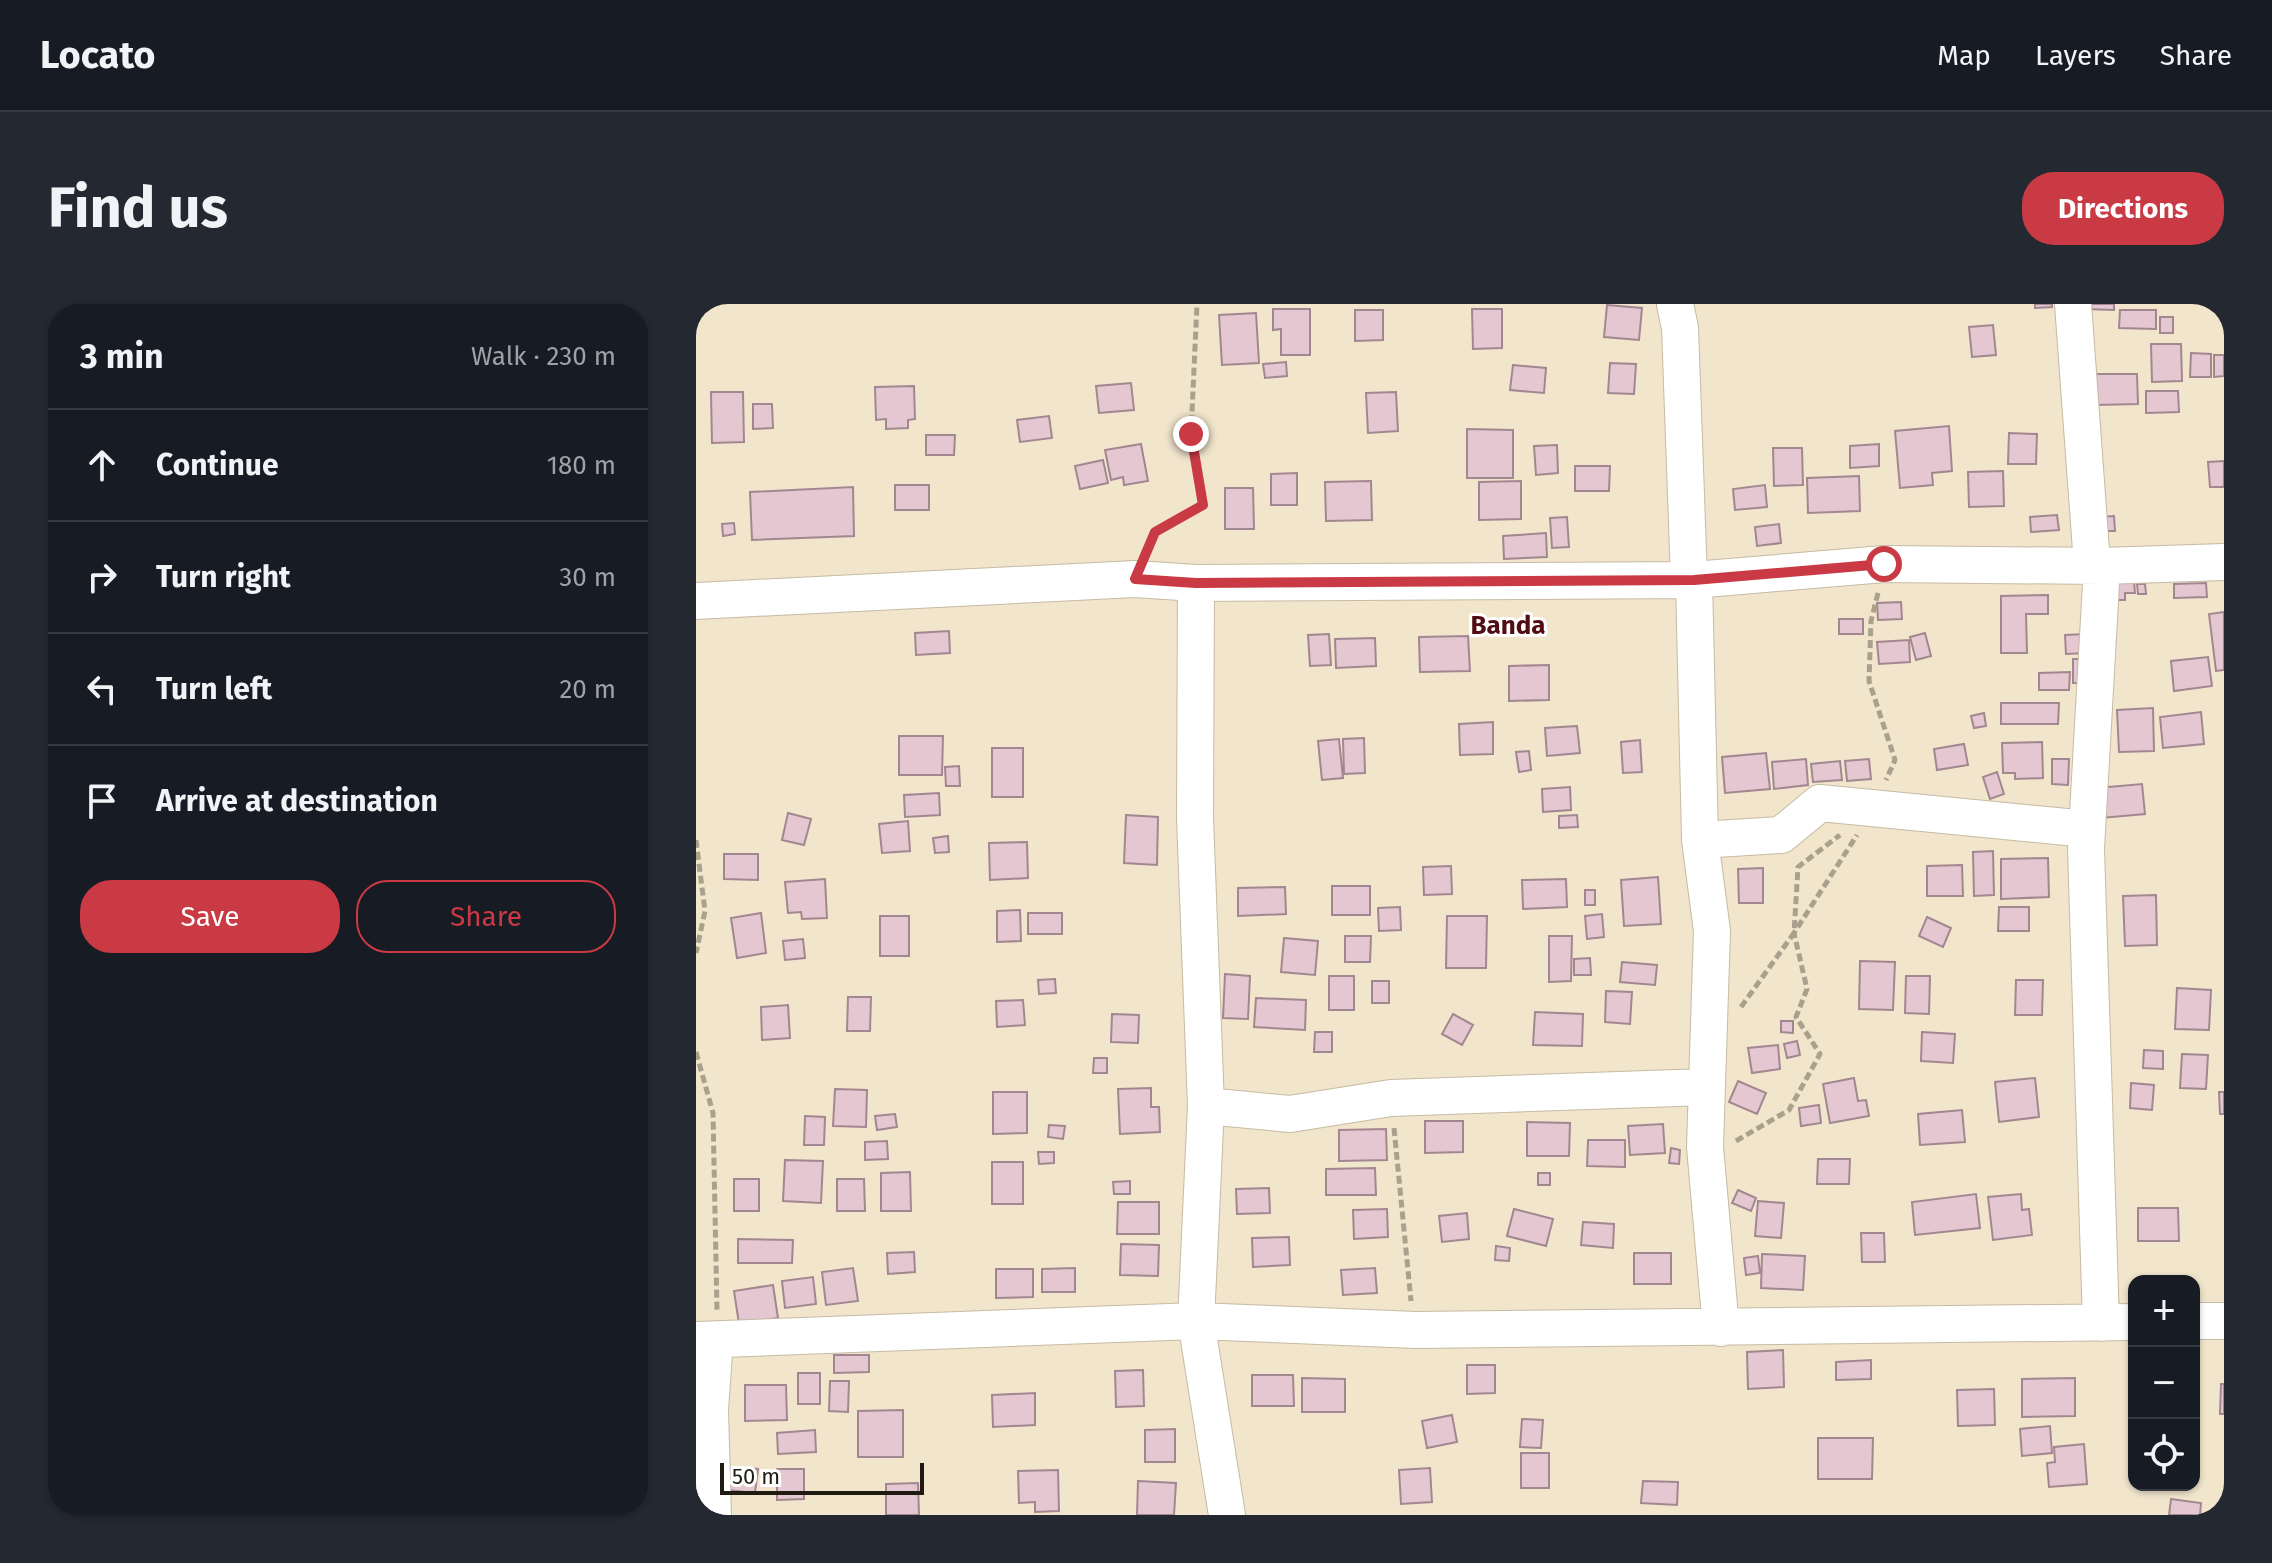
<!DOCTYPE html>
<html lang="en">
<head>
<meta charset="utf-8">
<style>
  :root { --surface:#171b24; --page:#242831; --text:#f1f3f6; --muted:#9ea1a6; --line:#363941; --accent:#ca3a45 }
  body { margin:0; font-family:"Fira Sans",sans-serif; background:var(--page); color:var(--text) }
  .controls { position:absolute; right:24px; bottom:24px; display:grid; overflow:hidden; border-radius:16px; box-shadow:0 2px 6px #0004 }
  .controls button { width:72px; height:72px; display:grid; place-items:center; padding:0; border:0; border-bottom:2px solid var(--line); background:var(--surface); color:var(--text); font:40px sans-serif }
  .scale { position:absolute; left:24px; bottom:20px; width:204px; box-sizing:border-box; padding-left:8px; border:4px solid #1f1b12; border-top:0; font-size:22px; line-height:28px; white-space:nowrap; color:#1f1b12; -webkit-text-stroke:6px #fff; paint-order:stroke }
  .stop { position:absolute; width:24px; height:24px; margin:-18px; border:6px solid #ca3a45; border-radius:50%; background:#fff }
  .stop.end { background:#ca3a45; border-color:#fff; box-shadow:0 2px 8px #0008 }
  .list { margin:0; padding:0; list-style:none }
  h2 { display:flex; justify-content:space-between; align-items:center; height:104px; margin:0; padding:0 32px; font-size:34px }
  h2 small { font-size:26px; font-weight:400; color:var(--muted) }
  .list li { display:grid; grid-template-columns:52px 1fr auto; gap:24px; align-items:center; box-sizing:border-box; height:112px; padding:0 32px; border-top:2px solid var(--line) }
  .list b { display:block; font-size:30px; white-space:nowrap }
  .list em { font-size:26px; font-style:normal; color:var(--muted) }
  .actions { display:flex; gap:16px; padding:24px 32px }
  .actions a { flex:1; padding:18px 0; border:2px solid var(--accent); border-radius:32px; text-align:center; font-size:28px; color:var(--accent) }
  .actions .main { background:var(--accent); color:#fff }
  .icon { flex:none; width:44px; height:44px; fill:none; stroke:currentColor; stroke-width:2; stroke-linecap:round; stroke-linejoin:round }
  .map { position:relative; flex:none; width:1528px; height:1211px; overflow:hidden; border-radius:32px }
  header { display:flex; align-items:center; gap:48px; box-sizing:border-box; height:112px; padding:0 40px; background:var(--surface); border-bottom:2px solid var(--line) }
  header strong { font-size:38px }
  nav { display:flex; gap:44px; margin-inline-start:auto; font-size:28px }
  .intro { display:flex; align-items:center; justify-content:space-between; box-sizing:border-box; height:192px; padding:0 48px }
  h1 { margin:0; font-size:56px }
  .button { padding:20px 36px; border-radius:32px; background:var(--accent); color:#fff; font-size:28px; font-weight:700 }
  main { display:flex; gap:48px; padding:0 48px }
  aside { flex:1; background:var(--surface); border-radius:32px; box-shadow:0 2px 6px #0004 }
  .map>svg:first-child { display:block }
  .building { fill:#e4c7d0; stroke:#a38790; stroke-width:2 }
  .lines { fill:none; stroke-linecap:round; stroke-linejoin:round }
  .minor-casing { stroke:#c6bba3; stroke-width:38 }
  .path { stroke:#aaa18d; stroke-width:5; stroke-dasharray:8 4; stroke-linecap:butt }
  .minor { stroke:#fff; stroke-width:36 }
  .route { stroke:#ca3a45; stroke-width:10 }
  .labels { text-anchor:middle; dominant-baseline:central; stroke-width:6; stroke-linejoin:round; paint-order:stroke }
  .neighbourhood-label { font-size:26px; font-weight:bold; fill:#520c13; stroke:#fff }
</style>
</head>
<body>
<header>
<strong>Locato</strong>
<nav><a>Map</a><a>Layers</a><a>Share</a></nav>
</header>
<div class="intro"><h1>Find us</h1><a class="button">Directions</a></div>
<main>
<aside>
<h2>3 min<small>Walk · 230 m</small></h2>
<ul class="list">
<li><svg class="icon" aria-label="ahead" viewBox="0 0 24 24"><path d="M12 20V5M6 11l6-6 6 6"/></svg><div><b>Continue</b></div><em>180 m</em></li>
<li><svg class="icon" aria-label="right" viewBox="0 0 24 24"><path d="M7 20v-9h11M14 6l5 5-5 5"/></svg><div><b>Turn right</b></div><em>30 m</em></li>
<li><svg class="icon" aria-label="left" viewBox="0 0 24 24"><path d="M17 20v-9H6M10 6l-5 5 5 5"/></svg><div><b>Turn left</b></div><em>20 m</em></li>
<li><svg class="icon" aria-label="arrive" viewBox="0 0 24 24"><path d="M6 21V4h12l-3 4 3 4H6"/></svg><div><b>Arrive at destination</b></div></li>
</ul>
<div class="actions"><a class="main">Save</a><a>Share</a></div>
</aside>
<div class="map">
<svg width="1528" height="1211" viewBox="0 0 1528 1211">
  <rect width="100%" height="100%" fill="#f1e5cc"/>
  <path class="building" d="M1339,0H1356V3L1339,4Z
    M1388,0H1418V6L1388,5Z
    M911,1L946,4L943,36L908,33Z
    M577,5H614V51H585V25L577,26Z
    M776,5H806V44L777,45Z
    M659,6H687V36L659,37Z
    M1424,6H1460V25L1423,24Z
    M560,9L563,59L526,61L523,11Z
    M1464,13H1477V29H1464Z
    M1297,21L1300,51L1276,53L1273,23Z
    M1455,40H1485L1486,77L1456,78Z
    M1495,49L1515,50V73H1494Z
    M1518,51H1528V72L1518,73Z
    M590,58L591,72L569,74L567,60Z
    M914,59L940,60L938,90L912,89Z
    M817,61L850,64L848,89L814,86Z
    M1399,70H1441L1442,100L1400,101Z
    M435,79L438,106L403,109L400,82Z
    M218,82L219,115L212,116V124L190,125V115L180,116L179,83Z
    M1450,87H1482L1483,108L1450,109Z
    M15,88H47L48,138L16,139Z
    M700,88L702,127L672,129L670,89Z
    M57,100H76L77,124L57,125Z
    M353,112L356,134L324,138L321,116Z
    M1253,122L1256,167L1236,169L1237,181L1204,184L1199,127Z
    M771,125L817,126V174H771Z
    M1313,129L1341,130L1340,160H1312Z
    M230,131H259L258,151H230Z
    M445,140L452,177L428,181L427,173L415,176L409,146Z
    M1183,140V162L1154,164V142Z
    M861,141L862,169L840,171L838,142Z
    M1077,144H1106L1107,181L1078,182Z
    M407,156L412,179L384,185L379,162Z
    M1528,157V183H1514L1512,158Z
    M879,162H914L913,187H879Z
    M1307,167L1308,202L1273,203L1272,168Z
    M601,169V201H575V170Z
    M1163,172L1164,207L1112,209L1111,174Z
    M675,177L676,216L630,217L629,178Z
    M825,177V215L783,216V178Z
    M199,181H233V206H199Z
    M1069,181L1071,203L1039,206L1037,185Z
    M157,183L158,232L56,236L54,188Z
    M529,184H557L558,225H529Z
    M1361,211L1363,226L1335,228L1334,213Z
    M1418,212L1419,227H1403L1402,213Z
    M871,213L873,243L856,244L854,214Z
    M38,219L39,230L27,232L26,220Z
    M1083,220L1085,239L1061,242L1059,223Z
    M850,229L851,253L808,255L807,232Z
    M1438,277L1439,289H1429V296H1413V278Z
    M1510,279L1511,293L1478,294V280Z
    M1441,280H1449L1450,290H1442Z
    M1352,291V310H1330L1331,349H1305V292Z
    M1205,298L1206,315L1182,316L1181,299Z
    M1528,308V366L1520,367L1513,310Z
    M1143,315H1167V330H1143Z
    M253,327L254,349L220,351L219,329Z
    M1229,329L1235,352L1220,356L1214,333Z
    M633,330L635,361L614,362L612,331Z
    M1390,330L1391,349L1370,350L1369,331Z
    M772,332L774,367L724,368L723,333Z
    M679,334L680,362L640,364L639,335Z
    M1213,336L1214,358L1183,360L1181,338Z
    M1512,353L1516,382L1478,387L1475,357Z
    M1377,355H1392V379H1377Z
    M853,361V396L813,397V362Z
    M1374,368L1373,386H1343V369Z
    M1305,399H1363L1362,420H1305Z
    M1457,404L1458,447L1423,448L1421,406Z
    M1505,408L1508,440L1467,444L1464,413Z
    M1288,409L1290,422L1278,424L1275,412Z
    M797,418V450L764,451L763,420Z
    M881,422L884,449L851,452L849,424Z
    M203,432H247L246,471H203Z
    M668,434L669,469L648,470L647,435Z
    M643,435L647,474L626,476L622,437Z
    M944,436L946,468L927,469L925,438Z
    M1346,438L1347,474L1319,475V469H1307L1306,439Z
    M1268,440L1272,461L1241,466L1238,445Z
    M296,444H327V493H296Z
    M833,447L835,466L823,468L820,448Z
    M1070,449L1074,485L1029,489L1026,453Z
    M1110,455L1112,481L1078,485L1076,458Z
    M1173,455L1175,475L1151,477L1149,457Z
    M1356,455H1373L1372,481L1356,480Z
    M1144,457L1146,476L1117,478L1115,460Z
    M263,462L264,482H250L249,463Z
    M1301,468L1308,490L1294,495L1287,473Z
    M1446,480L1449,510L1405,514L1402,484Z
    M874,483L875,506L847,508L846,485Z
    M243,489L244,511L209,513L208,491Z
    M92,509L115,515L108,541L86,536Z
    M430,511L462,513L461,561L428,559Z
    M881,511L882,523L863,524V512Z
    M212,517L214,547L186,549L183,520Z
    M252,532L253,548L239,549L237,534Z
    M331,538L332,574L294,576L293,539Z
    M1297,547L1298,591L1278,592L1277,548Z
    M28,550H62V576L28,575Z
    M1352,554L1353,593L1305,595V555Z
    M1266,561L1267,592H1231V562Z
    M755,562L756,590L728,591L727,563Z
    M1067,564V599H1043L1042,565Z
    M962,573L965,620L928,622L925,576Z
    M129,575L131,614L106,615L105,608L92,609L89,578Z
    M870,575L871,603L827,605L826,576Z
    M636,582H674V611H636Z
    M589,583L590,610L542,612V584Z
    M889,586H899V601H889Z
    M1460,591L1461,641L1429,642L1427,592Z
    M704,603L705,626L683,627L682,604Z
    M1303,603H1333V627H1302Z
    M324,606L325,637L301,638V607Z
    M65,609L70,649L41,654L35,614Z
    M332,609H366V630H332Z
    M906,610L908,633L891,635L889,612Z
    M184,612H213V652H184Z
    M751,612H791L790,664H750Z
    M1231,613L1255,624L1247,643L1223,632Z
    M649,632H675L674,658H649Z
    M853,632H876L875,677L853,678Z
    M588,634L622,637L619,671L585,668Z
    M107,635L109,654L89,656L87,637Z
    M894,654L895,671H878V655Z
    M1164,657L1199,658L1197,706L1163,705Z
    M926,658L961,661L959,681L924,678Z
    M529,670L554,672L552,715L527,714Z
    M633,672H658V706H633Z
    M1210,672H1234L1233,710L1209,709Z
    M359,675L360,689L343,690L342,676Z
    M1320,676H1347L1346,711H1319Z
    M676,677H693V699H676Z
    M1481,684L1515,686L1513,726L1479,725Z
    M910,687L936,688L934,720L909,718Z
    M152,693H175L174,727H151Z
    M560,694L610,696L609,726L558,723Z
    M327,696L329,721L301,723L300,697Z
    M92,701L94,734L66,736L65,703Z
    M839,708L887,710L886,742L837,741Z
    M416,710L443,711L442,739L415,738Z
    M757,710L777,721L766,741L746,730Z
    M1085,717H1097V729L1085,728Z
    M619,728H636V748H618Z
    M1226,728L1259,730L1257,759L1225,757Z
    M1101,737L1104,751L1091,754L1088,740Z
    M1082,741L1084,765L1056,769L1052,744Z
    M1448,746L1467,747V765L1447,764Z
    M1486,750L1512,751L1510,785L1484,784Z
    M398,754H411V769H397Z
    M1158,774L1162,797L1170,796L1173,812L1134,819L1127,780Z
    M1339,774L1343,813L1303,818L1299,778Z
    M1042,777L1070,789L1061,810L1033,798Z
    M1435,779L1458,781L1456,806L1434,804Z
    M455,784V803H463L464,828L424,830L422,785Z
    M139,785L171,786L170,823L137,822Z
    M297,788H331V829L297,830Z
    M1523,788H1528V810H1524Z
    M1123,801L1125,819L1105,822L1103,804Z
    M1266,806L1269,838L1224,841L1222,810Z
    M199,810L201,823L181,826L179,812Z
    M109,812L129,813L128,841H108Z
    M729,817H767V848L729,849Z
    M831,818L874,819L873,852H831Z
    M967,820L969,849L934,851L932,822Z
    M353,821L369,822L367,835L352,833Z
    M690,825L691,856L643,857V826Z
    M892,836H929V863L891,862Z
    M191,837L192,855L169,856V838Z
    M975,844L984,846L983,860L973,859Z
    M342,848H358V859L343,860Z
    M1122,855H1154L1153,880H1121Z
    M89,856L127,857L125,899L87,897Z
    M296,858H327V900H296Z
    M679,864L680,891H630V865Z
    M214,868L215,907H185V869Z
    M842,869H854V881H842Z
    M38,875H63V907H38Z
    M141,875H168L169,907H141Z
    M434,877V890H418L417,878Z
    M573,884L574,909L541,910L540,885Z
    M1042,886L1060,894L1055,907L1036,899Z
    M1280,890L1284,924L1219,931L1216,898Z
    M1325,890L1326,906L1333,905L1336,931L1297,936L1292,893Z
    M1062,897L1088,899L1085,934L1059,932Z
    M422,898H463V930H421Z
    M1442,904H1482L1483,937H1442Z
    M691,905L692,933L658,935L657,906Z
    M818,905L857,915L850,942L811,932Z
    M771,909L773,935L746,938L743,912Z
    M887,918L918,920L917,944L885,941Z
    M1165,929H1188L1189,958H1166Z
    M593,933L594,961L557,963L556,934Z
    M42,935L97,936L96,959H42Z
    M425,940L463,941L462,972L424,971Z
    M800,942L814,944L813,957L799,956Z
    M218,948L219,968L192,970L191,949Z
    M938,949H975V980H938Z
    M1066,950L1109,952L1107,986L1065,984Z
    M1062,952L1064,969L1050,971L1048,954Z
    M157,964L162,997L130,1001L126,968Z
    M379,964V988H346V965Z
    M679,964L681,989L647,991L645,966Z
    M300,965H337V993L300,994Z
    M117,973L120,1000L89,1004L86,977Z
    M77,981L82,1014L43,1020L38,987Z
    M1087,1046L1088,1083L1052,1085L1051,1048Z
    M138,1051H173V1068L138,1069Z
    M1175,1056V1075L1140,1076V1058Z
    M771,1061H799V1089L771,1090Z
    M447,1066L448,1102L420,1103L419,1067Z
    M102,1069H124V1100H102Z
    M556,1071H597L598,1102H556Z
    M606,1074L649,1075V1108H606Z
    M1379,1074V1112L1326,1113V1075Z
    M134,1077H153L152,1108L133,1107Z
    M1525,1080H1528V1110H1524Z
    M49,1081H90L91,1116L49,1117Z
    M1298,1085L1299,1121L1262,1122L1261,1086Z
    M339,1089V1121L297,1123L296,1091Z
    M207,1106V1153H162V1107Z
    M756,1111L761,1138L731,1144L726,1117Z
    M826,1115L847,1116L845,1144L824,1143Z
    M1354,1122L1356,1149L1326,1152L1324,1125Z
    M479,1125V1158H449V1126Z
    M119,1126L120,1148L82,1150L81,1129Z
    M1122,1134H1177L1176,1175H1122Z
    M1388,1140L1391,1180L1353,1183L1351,1159L1359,1158L1358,1143Z
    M825,1149H853V1184H825Z
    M34,1163L62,1165L59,1189L32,1186Z
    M734,1164L736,1198L705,1200L703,1166Z
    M81,1165H108V1195L81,1196Z
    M362,1166L363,1207L339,1208V1198L323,1199L322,1167Z
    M442,1177L480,1179L478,1211H441Z
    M947,1177L982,1178L981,1201L945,1199Z
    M222,1179L223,1211H190V1180Z
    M1475,1195L1505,1199L1504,1211H1473Z"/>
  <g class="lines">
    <g class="minor-casing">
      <path id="minor" d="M979,0L984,24L993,275
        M1377,0L1396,260
        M998,276L1004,536L1016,627L1009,843L1025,1024
        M500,279L499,514L510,802L500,1017L531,1211
        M0,297L439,275L500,279L998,276L1188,260L1406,262L1528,258
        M1004,536L1085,531L1124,499L1391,525
        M510,802L594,810L695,794L1010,783
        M1498,1017H1528
        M1405,1019L1390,545L1406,262
        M0,1036L500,1017L720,1026L1438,1018
        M17,1211L14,1106L19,1036"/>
    </g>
    <path class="path" d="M452,245L459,228L507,201L495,130L501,0
      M1182,289L1175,317L1173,377L1199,456L1190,476
      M0,536L9,607L0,649
      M1045,703L1098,629L1102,563L1144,531
      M0,748L17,809L21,1007
      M698,824L715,997
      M1040,837L1093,806L1124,750L1100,713L1111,685L1098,629L1161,531"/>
    <use href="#minor" class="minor"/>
  </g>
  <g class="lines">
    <path class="route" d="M495,130L507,201L459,228L439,275L500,279L998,276L1188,260"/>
  </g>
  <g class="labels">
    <g class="neighbourhood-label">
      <text x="812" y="321">Banda</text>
    </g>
  </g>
</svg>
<div class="controls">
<button>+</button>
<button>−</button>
<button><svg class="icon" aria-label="locate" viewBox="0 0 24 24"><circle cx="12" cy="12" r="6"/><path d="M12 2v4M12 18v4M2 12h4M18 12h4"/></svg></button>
</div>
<div class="scale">50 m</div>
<div class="stop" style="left:1188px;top:260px"></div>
<div class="stop end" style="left:495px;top:130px"></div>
</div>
</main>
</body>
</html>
